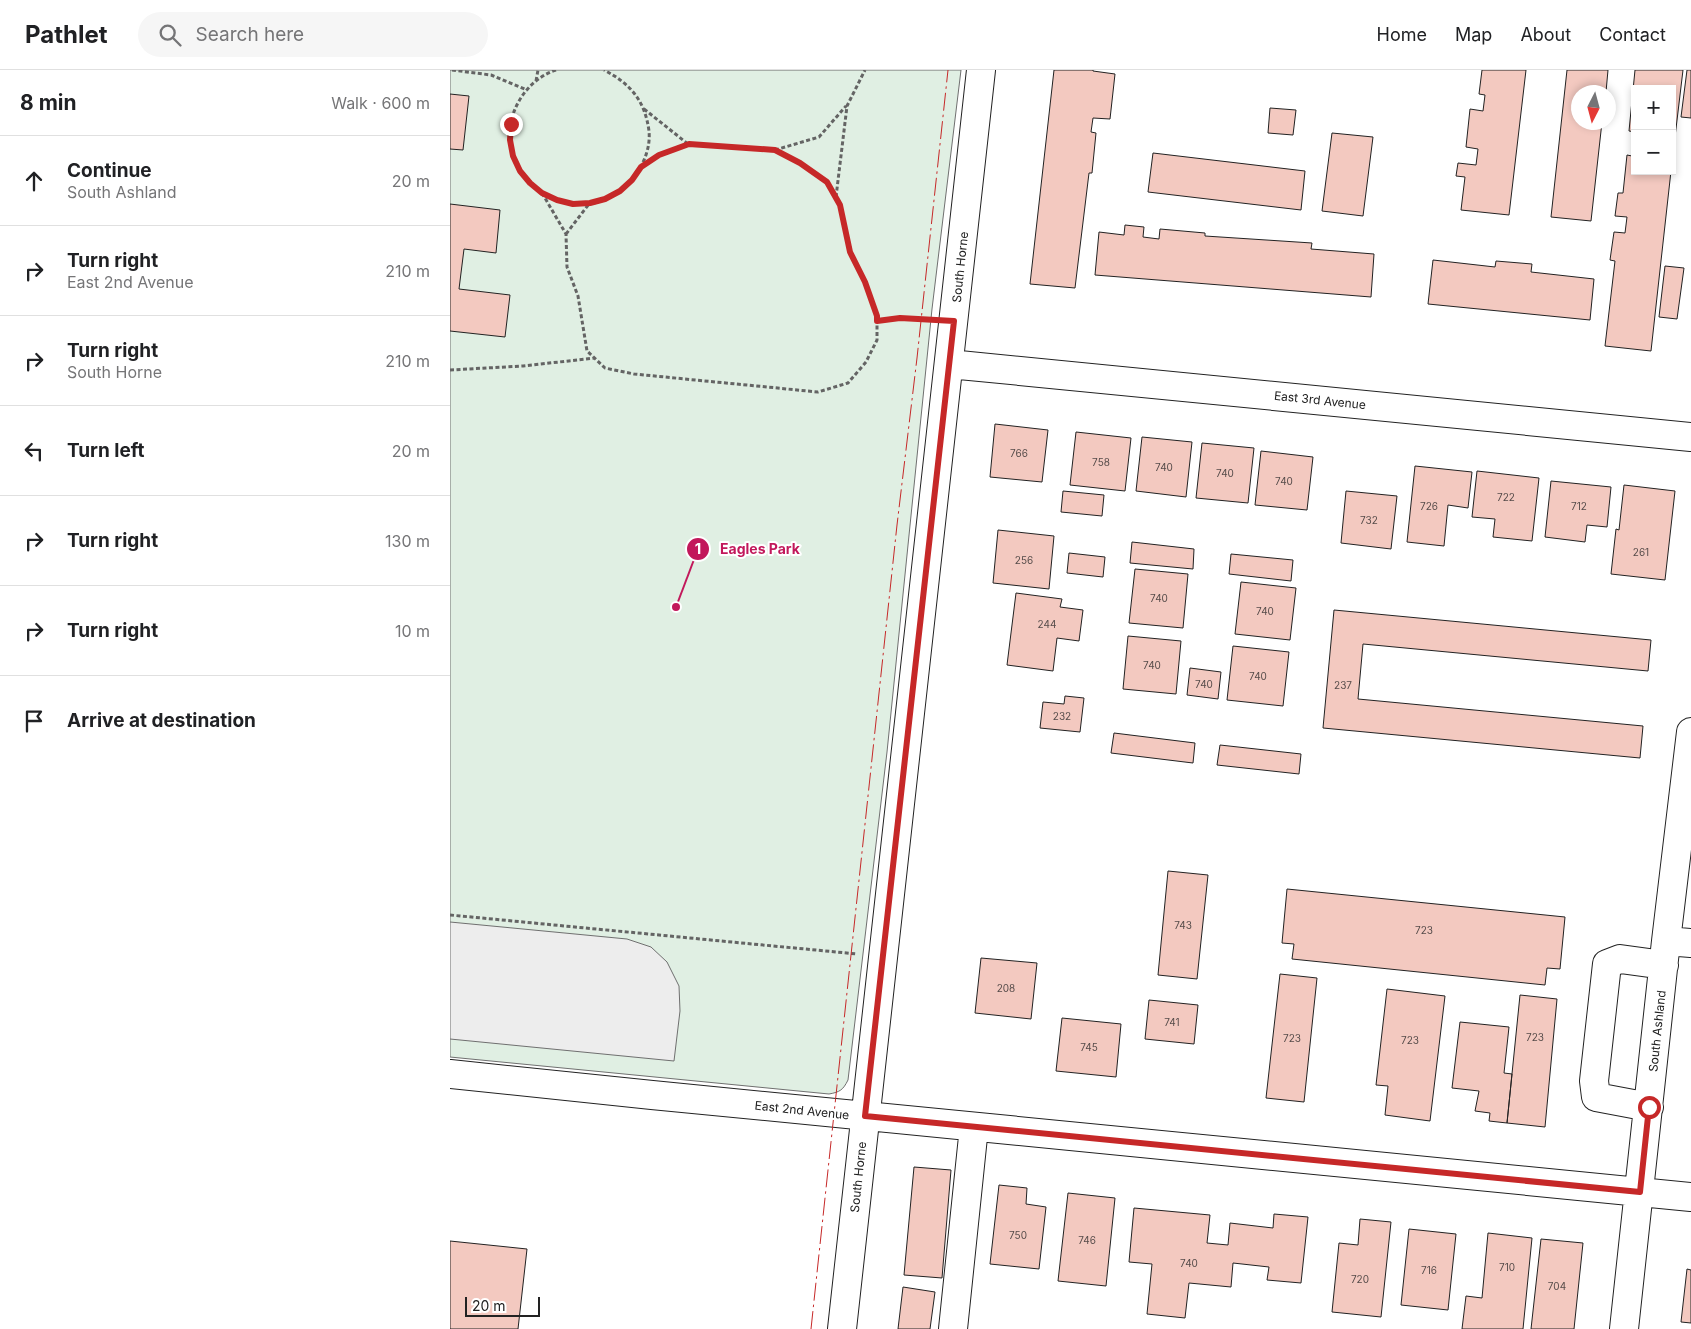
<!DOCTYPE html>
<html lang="en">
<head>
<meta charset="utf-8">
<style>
  :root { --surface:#fff; --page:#f6f6f6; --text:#202124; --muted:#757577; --line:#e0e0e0 }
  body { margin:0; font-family:Inter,sans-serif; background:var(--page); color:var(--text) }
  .controls { position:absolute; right:15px; top:15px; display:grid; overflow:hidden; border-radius:0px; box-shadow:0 2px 8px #0003 }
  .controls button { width:45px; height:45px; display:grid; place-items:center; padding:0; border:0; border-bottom:1px solid var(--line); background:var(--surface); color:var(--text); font:25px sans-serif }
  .compass { position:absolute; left:1121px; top:15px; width:45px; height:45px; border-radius:50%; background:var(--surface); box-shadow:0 2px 8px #0003; rotate:186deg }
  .scale { position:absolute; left:15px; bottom:12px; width:75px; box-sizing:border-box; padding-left:5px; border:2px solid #222; border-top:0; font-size:14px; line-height:18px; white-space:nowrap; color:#222; -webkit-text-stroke:4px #fff; paint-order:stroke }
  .stop { position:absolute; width:15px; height:15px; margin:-11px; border:4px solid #c62828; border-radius:50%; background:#fff }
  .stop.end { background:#c62828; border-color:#fff; box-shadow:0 1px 5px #0008 }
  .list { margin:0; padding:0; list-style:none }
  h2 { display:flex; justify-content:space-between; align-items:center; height:65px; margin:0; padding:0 20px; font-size:21px }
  h2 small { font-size:16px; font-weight:400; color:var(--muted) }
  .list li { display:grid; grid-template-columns:32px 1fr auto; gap:15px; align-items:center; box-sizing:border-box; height:90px; padding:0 20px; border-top:1px solid var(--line) }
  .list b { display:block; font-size:19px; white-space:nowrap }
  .list p { margin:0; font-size:16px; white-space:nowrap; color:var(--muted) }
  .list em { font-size:16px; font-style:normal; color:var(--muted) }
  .icon { flex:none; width:28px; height:28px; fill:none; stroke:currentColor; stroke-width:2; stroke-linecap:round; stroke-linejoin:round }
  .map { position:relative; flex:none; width:1241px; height:1259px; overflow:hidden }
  header { display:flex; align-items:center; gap:30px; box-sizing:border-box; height:70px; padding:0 25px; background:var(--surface); border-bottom:1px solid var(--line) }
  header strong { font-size:24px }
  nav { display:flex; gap:28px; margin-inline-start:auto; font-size:18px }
  .search { width:350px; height:45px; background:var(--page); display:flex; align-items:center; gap:12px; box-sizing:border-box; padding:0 18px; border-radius:28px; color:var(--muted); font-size:19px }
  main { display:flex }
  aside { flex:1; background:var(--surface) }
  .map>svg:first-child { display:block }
  .green { fill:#e0efe3; stroke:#6f6f6f }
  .parking { fill:#ededed; stroke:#6f6f6f }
  .building { fill:#f3c9c0; stroke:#222 }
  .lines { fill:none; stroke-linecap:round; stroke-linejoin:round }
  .minor-casing { stroke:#222; stroke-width:30 }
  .path { stroke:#646464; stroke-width:3; stroke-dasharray:4 2.5; stroke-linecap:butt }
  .minor { stroke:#fff; stroke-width:28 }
  .power { stroke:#c62828; stroke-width:1; stroke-dasharray:18 4 2.5 4; stroke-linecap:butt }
  .route { stroke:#c62828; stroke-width:6 }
  .labels { text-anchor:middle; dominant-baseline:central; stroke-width:4; stroke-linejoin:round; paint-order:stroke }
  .number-label { font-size:10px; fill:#564c4a }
  .street-label { font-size:12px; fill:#222; stroke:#fff }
  .leader { fill:none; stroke:#c2185b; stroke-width:2 }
  .callout-dot { fill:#c2185b; stroke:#fff; stroke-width:2 }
  .mark-label { font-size:15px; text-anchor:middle; font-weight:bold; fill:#fff }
  .callout-label { font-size:14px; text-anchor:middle; font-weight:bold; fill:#c2185b; stroke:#fff; stroke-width:4; stroke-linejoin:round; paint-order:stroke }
</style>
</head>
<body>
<header>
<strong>Pathlet</strong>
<div class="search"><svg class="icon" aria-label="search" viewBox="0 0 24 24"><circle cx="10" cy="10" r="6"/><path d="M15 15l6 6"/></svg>Search here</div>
<nav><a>Home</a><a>Map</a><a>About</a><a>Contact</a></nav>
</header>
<main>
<aside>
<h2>8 min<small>Walk · 600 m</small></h2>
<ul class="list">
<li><svg class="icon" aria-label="ahead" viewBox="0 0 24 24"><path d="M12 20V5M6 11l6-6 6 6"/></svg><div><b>Continue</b><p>South Ashland</p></div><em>20 m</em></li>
<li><svg class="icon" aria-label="right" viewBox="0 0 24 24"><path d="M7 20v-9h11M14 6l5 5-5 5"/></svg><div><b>Turn right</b><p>East 2nd Avenue</p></div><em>210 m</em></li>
<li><svg class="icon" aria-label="right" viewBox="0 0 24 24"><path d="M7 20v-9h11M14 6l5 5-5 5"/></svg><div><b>Turn right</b><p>South Horne</p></div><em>210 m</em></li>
<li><svg class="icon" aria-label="left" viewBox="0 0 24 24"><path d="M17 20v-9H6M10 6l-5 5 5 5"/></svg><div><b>Turn left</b></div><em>20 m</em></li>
<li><svg class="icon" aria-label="right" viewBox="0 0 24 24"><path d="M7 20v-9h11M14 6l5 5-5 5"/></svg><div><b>Turn right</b></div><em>130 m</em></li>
<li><svg class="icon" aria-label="right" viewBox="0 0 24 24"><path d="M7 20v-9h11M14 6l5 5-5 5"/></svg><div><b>Turn right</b></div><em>10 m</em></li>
<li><svg class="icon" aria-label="arrive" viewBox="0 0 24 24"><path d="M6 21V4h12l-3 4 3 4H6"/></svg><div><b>Arrive at destination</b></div></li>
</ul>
</aside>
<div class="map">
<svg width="1241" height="1259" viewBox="0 0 1241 1259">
  <rect width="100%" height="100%" fill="#fff"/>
  <path class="green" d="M0,0H511L482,239L437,682L398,1010C393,1020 390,1022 379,1024L0,987Z"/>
  <path class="parking" d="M0,852L177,869L201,877L217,892L229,916L230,941L224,991L0,969Z"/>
  <path class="building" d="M604,0H643V1L665,4L660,49L643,48L641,62L646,63L642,103H639L625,218L580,214Z
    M1032,0H1076L1059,145L1011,140L1015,107L1006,106L1008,93L1026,95L1028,79L1016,77L1020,39L1033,41L1035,25L1029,24Z
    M1117,0H1158L1156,22H1128V52H1152L1141,151L1101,147Z
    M1185,0H1233L1222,92V19H1185V101H1221L1201,281L1155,276L1165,191L1160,190L1164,162L1175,163L1177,147L1165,146L1168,123H1173L1177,85L1182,86L1185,62L1179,61Z
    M1237,0H1241V48L1231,47Z
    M0,24L19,26L13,80L0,79Z
    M820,38L846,40L843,65L818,63Z
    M882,63L923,67L913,146L872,141Z
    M703,83L855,101L851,140L698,122Z
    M0,134L50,140L46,183L14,179L9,219L60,225L55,267L0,261Z
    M675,155L694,157L693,167L709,169L710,159L755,163V166L862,173L861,179L924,184L921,227L645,205L649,162L674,165Z
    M983,190L1045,197L1046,191L1082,194L1081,202L1144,209L1140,250L978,234Z
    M1215,196L1234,198L1227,249L1209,247Z
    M545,354L598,360L592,412L540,407Z
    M626,362L681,368L675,421L620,415Z
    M692,367L742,372L736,427L686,421Z
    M752,373L804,378L798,433L746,428Z
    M811,381L863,387L857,440L805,435Z
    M965,396L1022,402L1018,438L998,435L994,476L957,472Z
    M1027,401L1089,408L1082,471L1043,467L1045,449L1022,447Z
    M1101,411L1161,417L1157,457L1137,455L1135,472L1095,467Z
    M1174,415L1225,421L1215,510L1161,504L1166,459L1169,460Z
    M613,421L654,425L652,446L611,442Z
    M896,421L947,426L941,479L891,473Z
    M548,460L604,466L599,519L543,513Z
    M682,472L744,479L743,499L680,493Z
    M619,483L655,487L653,507L617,503Z
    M781,484L843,490L841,511L779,504Z
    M685,499L738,504L733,558L679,553Z
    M791,512L846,518L840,570L785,564Z
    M566,523L612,529L610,537L633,540L629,571L607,568L603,601L557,595Z
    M884,540L1201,570L1198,601L913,574L908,629L1193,656L1190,688L873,658Z
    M678,566L731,571L726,624L673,619Z
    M783,576L839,582L833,636L777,630Z
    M740,598L771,602L768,629L737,625Z
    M615,626L634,628L630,662L590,658L593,632L614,634Z
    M664,663L745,673L743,693L661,683Z
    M770,675L851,684L849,704L767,695Z
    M718,801L758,805L747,909L708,905Z
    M837,819L1115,847L1110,899L1097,898L1095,915L842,889L844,874L832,873Z
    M531,888L587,893L581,949L525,943Z
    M830,904L867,908L854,1032L816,1028Z
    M937,919L995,926L980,1051L935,1045L938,1016L926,1015Z
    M1070,925L1107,929L1095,1057L1057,1053Z
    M699,930L748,935L744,974L695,969Z
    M612,948L671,954L666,1007L606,1001Z
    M1010,952L1059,957L1054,1003L1062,1004L1057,1053L1039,1051L1040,1043L1025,1041L1029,1021L1002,1018Z
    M464,1097L501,1100L492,1208L454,1205Z
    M549,1115L577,1118L576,1134L596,1137L589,1199L540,1194Z
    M618,1123L665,1128L656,1216L608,1211Z
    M684,1138L760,1145L757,1173L778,1175L780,1153L823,1158L824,1144L858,1147L851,1213L817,1210L819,1197L783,1193L781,1217L739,1213L735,1248L697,1244L702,1194L679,1192Z
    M910,1149L941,1152L931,1247L882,1242L889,1173L908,1175Z
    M959,1159L1006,1164L998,1240L951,1235Z
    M1038,1163L1082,1168L1073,1259H1012L1016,1226L1032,1228Z
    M1091,1169L1133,1173L1124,1259H1081Z
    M0,1171L77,1179L68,1259H0Z
    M1237,1199L1241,1200V1253L1231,1252Z
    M453,1217L485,1222L480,1259H448Z"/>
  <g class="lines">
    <g class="minor-casing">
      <path id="minor" d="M499,294L1241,367
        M1216,871L1241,873
        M0,1004L202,1025L1241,1127
        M1199,1037L1146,1027L1144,1011L1157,894L1170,889L1214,895
        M392,1259L531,0
        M503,1259L524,1057
        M1174,1259L1216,871L1241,662"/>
    </g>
    <path class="path" d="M2,0L41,5L77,20
      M106,0C90,5 77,17 69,31C31,98 120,168 176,116C190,102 201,82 199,61C195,31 181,14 154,0
      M86,11L88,0
      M194,39L238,74
      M325,80L369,67L396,36
      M92,123L116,164L117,197L128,226L137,281L155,298L184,304L368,322L398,313L416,292L427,270V247L415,212L401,182L390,135L377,112L350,93L325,80L239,74L209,85L191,97
      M386,127L397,36L415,0
      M116,164L139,134
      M427,251L450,248L479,249
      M0,300L73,296L145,288
      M0,845L407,884"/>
    <use href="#minor" class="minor"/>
    <path class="power" d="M361,1259L447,455L467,288L498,0"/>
  </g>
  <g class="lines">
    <path class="route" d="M61,54L60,70L63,86L70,101L80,113L92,123L107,130L123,134L140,133L155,129L170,121L182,110L191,97L209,85L239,74L325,80L350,93L377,112L390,135L400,182L415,212L427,246V251L450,248L504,251L415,1046L1190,1122L1199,1037"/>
  </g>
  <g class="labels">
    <g class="number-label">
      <text x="569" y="383">766</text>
      <text x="651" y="392">758</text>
      <text x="714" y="397">740</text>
      <text x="775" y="403">740</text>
      <text x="834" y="411">740</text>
      <text x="1056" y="427">722</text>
      <text x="979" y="436">726</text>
      <text x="1129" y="436">712</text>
      <text x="919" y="450">732</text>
      <text x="1191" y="482">261</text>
      <text x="574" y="490">256</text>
      <text x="709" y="528">740</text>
      <text x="815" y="541">740</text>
      <text x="597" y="554">244</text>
      <text x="702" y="595">740</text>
      <text x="808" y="606">740</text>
      <text x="754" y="614">740</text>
      <text x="893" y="615">237</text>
      <text x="612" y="646">232</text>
      <text x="733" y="855">743</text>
      <text x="974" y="860">723</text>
      <text x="556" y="918">208</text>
      <text x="722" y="952">741</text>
      <text x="1085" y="967">723</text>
      <text x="842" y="968">723</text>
      <text x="960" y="970">723</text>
      <text x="639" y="977">745</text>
      <text x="568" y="1165">750</text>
      <text x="637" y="1170">746</text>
      <text x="739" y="1193">740</text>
      <text x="1057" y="1197">710</text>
      <text x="979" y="1200">716</text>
      <text x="910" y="1209">720</text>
      <text x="1107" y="1216">704</text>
    </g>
    <g class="street-label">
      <text transform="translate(510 197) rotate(-84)">South Horne</text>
      <text transform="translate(870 330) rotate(6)">East 3rd Avenue</text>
      <text transform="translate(1207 961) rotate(-84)">South Ashland</text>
      <text transform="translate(352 1040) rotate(6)">East 2nd Avenue</text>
      <text transform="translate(408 1107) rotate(-84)">South Horne</text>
    </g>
  </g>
  <path class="leader" d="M226 537L248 479"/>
  <g class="callout-dot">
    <circle cx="226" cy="537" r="5"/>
    <circle cx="248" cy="479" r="12"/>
  </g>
  <g class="mark-label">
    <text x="248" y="484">1</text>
  </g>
  <g class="callout-label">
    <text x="310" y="484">Eagles Park</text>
  </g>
</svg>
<div class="controls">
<button>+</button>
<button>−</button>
</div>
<svg class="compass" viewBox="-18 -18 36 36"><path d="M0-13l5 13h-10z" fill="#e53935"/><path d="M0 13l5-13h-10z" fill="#757577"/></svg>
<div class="scale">20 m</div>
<div class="stop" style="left:1199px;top:1037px"></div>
<div class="stop end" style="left:61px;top:54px"></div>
</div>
</main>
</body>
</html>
